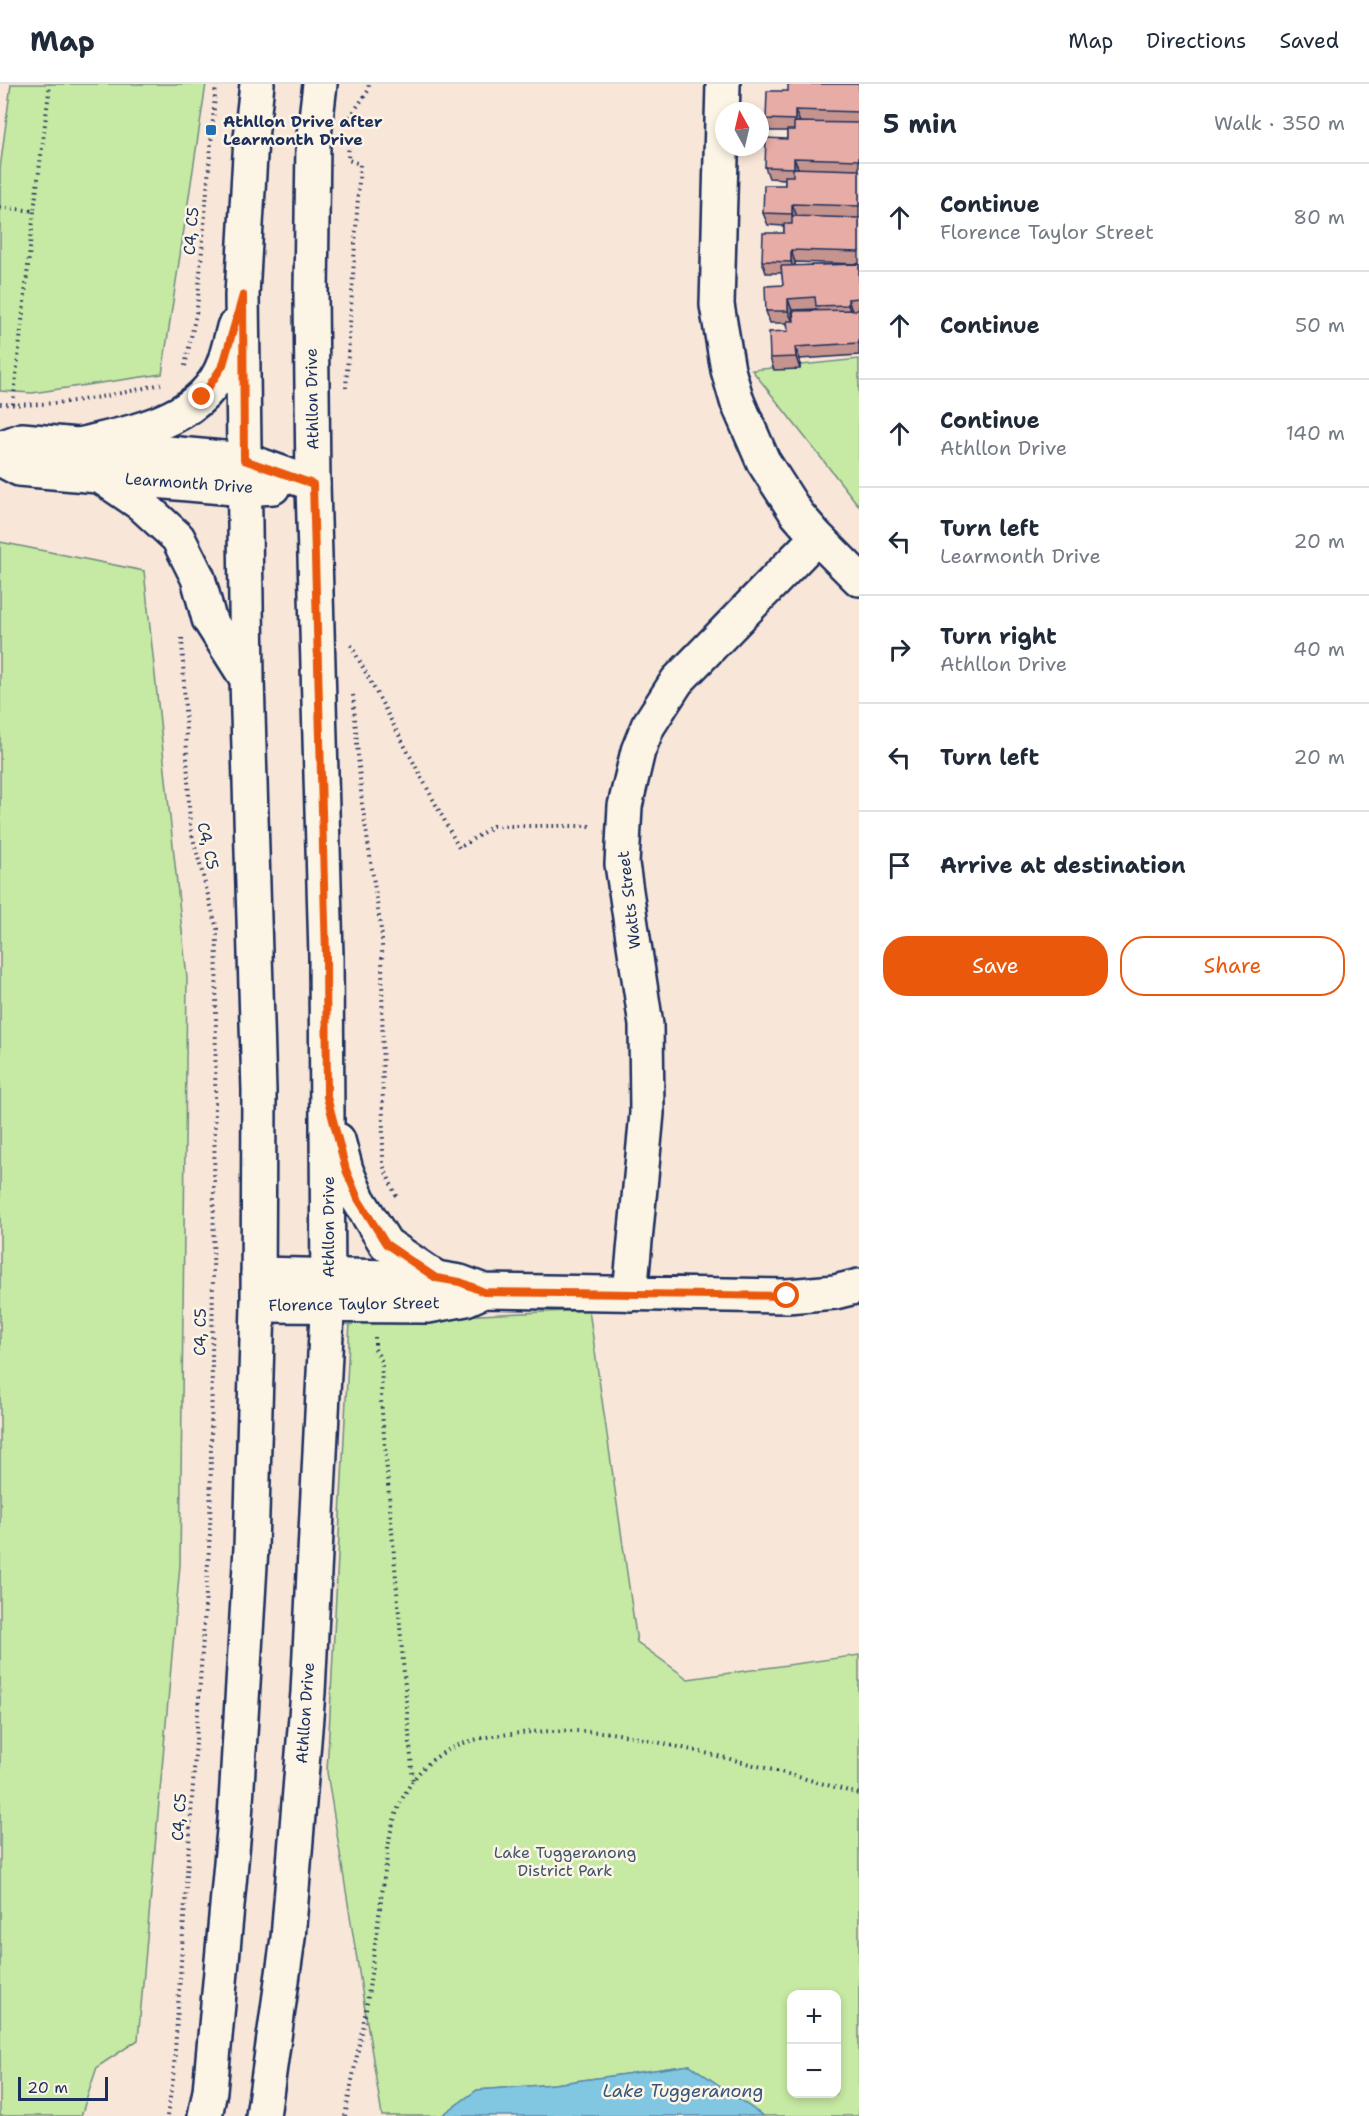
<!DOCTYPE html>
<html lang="en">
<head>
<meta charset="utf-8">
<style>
  :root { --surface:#fff; --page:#f6f6f7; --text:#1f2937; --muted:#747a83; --line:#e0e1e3; --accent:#ea580c }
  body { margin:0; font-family:"Shantell Sans",sans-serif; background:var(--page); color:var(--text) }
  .controls { position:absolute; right:18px; bottom:18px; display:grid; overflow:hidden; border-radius:12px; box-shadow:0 3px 9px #0003 }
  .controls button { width:54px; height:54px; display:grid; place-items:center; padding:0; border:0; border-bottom:2px solid var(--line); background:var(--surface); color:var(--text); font:30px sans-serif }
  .compass { position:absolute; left:715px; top:18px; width:54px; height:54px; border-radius:50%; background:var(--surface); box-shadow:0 3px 9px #0003; rotate:352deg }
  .scale { position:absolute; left:18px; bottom:15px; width:90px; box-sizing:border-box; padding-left:6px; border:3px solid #1b2f5e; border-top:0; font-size:16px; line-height:21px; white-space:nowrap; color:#1b2f5e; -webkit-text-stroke:4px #fcf5e5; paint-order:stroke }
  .stop { position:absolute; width:18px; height:18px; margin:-14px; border:4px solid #ea580c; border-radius:50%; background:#fff }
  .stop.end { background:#ea580c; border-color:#fff; box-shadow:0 2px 6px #0008 }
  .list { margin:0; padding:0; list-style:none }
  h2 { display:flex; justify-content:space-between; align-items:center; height:78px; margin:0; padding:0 24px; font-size:26px }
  h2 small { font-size:20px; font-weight:400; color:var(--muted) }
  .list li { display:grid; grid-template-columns:39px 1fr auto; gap:18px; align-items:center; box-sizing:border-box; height:108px; padding:0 24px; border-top:2px solid var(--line) }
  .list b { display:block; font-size:22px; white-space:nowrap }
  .list p { margin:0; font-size:20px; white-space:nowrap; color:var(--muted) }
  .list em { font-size:20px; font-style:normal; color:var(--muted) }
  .actions { display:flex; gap:12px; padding:18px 24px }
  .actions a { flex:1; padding:14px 0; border:2px solid var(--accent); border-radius:24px; text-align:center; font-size:21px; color:var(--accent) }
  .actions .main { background:var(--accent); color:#fff }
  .icon { flex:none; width:33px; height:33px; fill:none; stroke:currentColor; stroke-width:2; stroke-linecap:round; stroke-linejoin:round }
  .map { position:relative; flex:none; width:859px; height:2032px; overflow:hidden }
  header { display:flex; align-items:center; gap:36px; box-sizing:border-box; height:84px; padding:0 30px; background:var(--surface); border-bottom:2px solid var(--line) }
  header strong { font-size:28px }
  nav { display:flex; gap:33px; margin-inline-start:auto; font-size:21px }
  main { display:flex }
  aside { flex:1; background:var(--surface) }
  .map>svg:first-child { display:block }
  .green { fill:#c6e9a3; stroke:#708c80; stroke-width:1.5; fill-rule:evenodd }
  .water { fill:#81c7e2; stroke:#588aad; stroke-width:1.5 }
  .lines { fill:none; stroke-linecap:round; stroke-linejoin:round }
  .street-casing { stroke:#1b2f5e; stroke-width:38 }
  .secondary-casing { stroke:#1b2f5e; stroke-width:38 }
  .primary-casing { stroke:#1b2f5e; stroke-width:38 }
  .path { stroke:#1b2f5e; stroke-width:4; stroke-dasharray:1.5 4.5; stroke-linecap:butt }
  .street { stroke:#fcf5e5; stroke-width:33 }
  .secondary { stroke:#fcf5e5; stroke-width:33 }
  .primary { stroke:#fcf5e5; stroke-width:33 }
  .wall { fill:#c6948e; stroke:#1b2f5e; stroke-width:1.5; fill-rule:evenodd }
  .shaded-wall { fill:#a17874; stroke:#1b2f5e; stroke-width:1.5 }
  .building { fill:#e6aca5; stroke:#1b2f5e; stroke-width:1.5 }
  .route { stroke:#ea580c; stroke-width:8 }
  .poi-dot { fill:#1f6fb2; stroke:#fcf5e5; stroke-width:2 }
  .labels { text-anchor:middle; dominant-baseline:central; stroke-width:5; stroke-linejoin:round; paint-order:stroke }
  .poi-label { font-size:16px; font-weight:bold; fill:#1b2f5e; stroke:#fcf5e5; text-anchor:start }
  .street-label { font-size:16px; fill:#1b2f5e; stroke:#fcf5e5 }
  .park-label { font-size:16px; fill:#3d546c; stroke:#fcf5e5 }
  .water-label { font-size:18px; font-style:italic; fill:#34557f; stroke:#fcf5e5 }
</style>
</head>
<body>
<header>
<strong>Map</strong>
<nav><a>Map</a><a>Directions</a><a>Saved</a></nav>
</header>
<main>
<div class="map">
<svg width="859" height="2032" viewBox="0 0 859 2032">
  <rect width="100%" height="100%" fill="#f8e6d8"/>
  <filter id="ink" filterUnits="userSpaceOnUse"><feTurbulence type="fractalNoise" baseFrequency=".0167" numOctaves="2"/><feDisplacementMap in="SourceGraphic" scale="12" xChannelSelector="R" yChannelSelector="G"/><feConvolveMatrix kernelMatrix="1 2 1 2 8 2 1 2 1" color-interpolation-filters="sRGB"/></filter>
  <g filter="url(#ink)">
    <path class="green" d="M11,0H206L162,290L32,309L0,307V85Z
      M859,275V422L752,286Z
      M0,458L144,487L187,894L180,1481L138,1956L97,1983L81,2032H0Z
      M589,1226L637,1558L688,1595L859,1571V2032H763L690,1981L554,2000L477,2006L441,2032H382L327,1688L350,1237ZM792,1910H836V2010H792Z"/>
    <path class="water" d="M690,1981L763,2032H441L477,2006L554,2000Z"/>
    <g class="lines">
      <g class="street-casing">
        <path id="street" d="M723,0L717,221L728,286L737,317L763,377L797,430L817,453L859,495
          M258,1190L436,1194L460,1198L484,1207L787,1212L835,1208L859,1202
          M630,1210L647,1029L646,941L622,780L625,722L638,667L648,642L677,597L817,453
          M258,1221L428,1222L466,1215L484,1207"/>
      </g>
      <g class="secondary-casing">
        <path id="secondary" d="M0,364L22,356L245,376L313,400
          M0,375L19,385L245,405L273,403"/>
      </g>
      <g class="primary-casing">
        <path id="primary" d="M79,361C132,348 203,337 224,279C228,267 231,255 234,243
          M100,392L141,420L178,454L198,494L209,535L247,595
          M338,1056L346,1086L358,1115L386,1160L436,1194
          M205,2032L210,2007L235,1735L251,1464L258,1221L259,1007L247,595L242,211L251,54L257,0
          M263,2032L288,1854L308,1608L328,1210L326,872L313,400L311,210L313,60L320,0"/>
      </g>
      <path class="path" d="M350,33L368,7L369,0
        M0,123L34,127L50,0
        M185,282L197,225L216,0
        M346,304L360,80L348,76L349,50
        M0,320C56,323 107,313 161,300
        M13,320L34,127
        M351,561L459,764L493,742H593
        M353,611L362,719L382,852L383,1081L396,1112
        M375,1253V1265L382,1278L381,1316L413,1697
        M167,2032L173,1996L210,1450L217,845L190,743L182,553
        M345,2032L366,1926L390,1751C397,1720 411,1690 438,1672C460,1657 486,1652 511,1650C544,1646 579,1646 611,1649C635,1652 659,1659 683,1664C742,1677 800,1693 859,1710"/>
      <use href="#street" class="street"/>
      <use href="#secondary" class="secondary"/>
      <use href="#primary" class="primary"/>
    </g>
    <path class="wall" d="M859,0V180L795,178V182L859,180V271L800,275V285L774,286L770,274L788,247L787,239H770L766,227L783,201L782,189H766L762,177L784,149V142L768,141L763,129L785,101V95L769,94L765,83L787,55V47H770L766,35L788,7ZM817,225L818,227L793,237L792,226Z"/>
    <path class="shaded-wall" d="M795,26L800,38L799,48L795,36Z
      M794,74L799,86L798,95L794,84Z
      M792,120L797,132V142L792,130Z
      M791,166L795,178V190L791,178Z
      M788,215L792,226L793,238L788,227Z
      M848,215L852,227V233L848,221Z
      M795,263L800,275V285L796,273Z"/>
    <path class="building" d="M788,0H859V28L795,26V36L766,35L767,7H788Z
      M794,38L859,39V76L794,74V84L765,83L766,54L787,55V46H794Z
      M793,84L859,86V122L792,120V130L763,129L764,101H785V92H793Z
      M792,132L859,134V168L791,166V178L762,177L763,149H784V140H792Z
      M859,180V214L848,215V221L816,222L815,213L788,215V227H766L765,202L783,201L781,182Z
      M859,226V259L795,263L796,273L770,274L769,248L788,247L787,237H794L793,227Z"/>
  </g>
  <g class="lines" filter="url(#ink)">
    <path class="route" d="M202,313L223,281L243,211L244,376L313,400L326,872L327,1013L346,1086L358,1115L386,1160L436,1194L460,1198L484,1208L787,1212"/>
  </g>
  <rect class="poi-dot" x="205" y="40" width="12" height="12" rx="3"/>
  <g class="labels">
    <g class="poi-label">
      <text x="223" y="37">Athllon Drive after<tspan x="223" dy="18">Learmonth Drive</tspan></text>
    </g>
    <g class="street-label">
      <text transform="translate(191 147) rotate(-85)">C4, C5</text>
      <text transform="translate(312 315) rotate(-91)">Athllon Drive</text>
      <text transform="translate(189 399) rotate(4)">Learmonth Drive</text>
      <text transform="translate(208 762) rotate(77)">C4, C5</text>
      <text transform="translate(629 816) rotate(-97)">Watts Street</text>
      <text transform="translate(328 1143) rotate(-90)">Athllon Drive</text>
      <text transform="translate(354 1220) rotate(-1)">Florence Taylor Street</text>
      <text transform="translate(200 1248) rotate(-89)">C4, C5</text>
      <text transform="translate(305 1629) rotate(-86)">Athllon Drive</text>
      <text transform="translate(179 1733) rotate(-86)">C4, C5</text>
    </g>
    <g class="park-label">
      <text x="565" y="1768">Lake Tuggeranong<tspan x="565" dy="18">District Park</tspan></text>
    </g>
    <g class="water-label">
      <text x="683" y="2007">Lake Tuggeranong</text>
    </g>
  </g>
</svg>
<div class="controls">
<button>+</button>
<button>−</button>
</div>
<svg class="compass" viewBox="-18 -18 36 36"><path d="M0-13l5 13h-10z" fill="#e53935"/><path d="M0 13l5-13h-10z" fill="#747a83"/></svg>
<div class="scale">20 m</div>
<div class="stop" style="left:787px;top:1212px"></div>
<div class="stop end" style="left:202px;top:313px"></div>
</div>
<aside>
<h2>5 min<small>Walk · 350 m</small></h2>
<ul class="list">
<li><svg class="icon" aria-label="ahead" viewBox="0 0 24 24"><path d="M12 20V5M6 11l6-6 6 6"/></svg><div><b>Continue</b><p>Florence Taylor Street</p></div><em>80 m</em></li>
<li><svg class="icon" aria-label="ahead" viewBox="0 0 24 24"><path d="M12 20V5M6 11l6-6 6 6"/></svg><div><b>Continue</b></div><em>50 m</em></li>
<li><svg class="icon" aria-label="ahead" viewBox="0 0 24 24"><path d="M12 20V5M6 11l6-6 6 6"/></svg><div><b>Continue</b><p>Athllon Drive</p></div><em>140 m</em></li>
<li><svg class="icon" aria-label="left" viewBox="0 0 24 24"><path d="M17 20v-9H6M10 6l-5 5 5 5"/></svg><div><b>Turn left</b><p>Learmonth Drive</p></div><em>20 m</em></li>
<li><svg class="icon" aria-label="right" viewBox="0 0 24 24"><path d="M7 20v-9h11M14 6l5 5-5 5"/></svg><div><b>Turn right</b><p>Athllon Drive</p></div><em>40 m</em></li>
<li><svg class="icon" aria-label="left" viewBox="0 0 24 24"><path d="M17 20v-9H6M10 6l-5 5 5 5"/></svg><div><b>Turn left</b></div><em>20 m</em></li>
<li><svg class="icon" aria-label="arrive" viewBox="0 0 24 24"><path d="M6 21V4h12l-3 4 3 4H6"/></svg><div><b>Arrive at destination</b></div></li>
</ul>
<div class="actions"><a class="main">Save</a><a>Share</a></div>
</aside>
</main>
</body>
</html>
